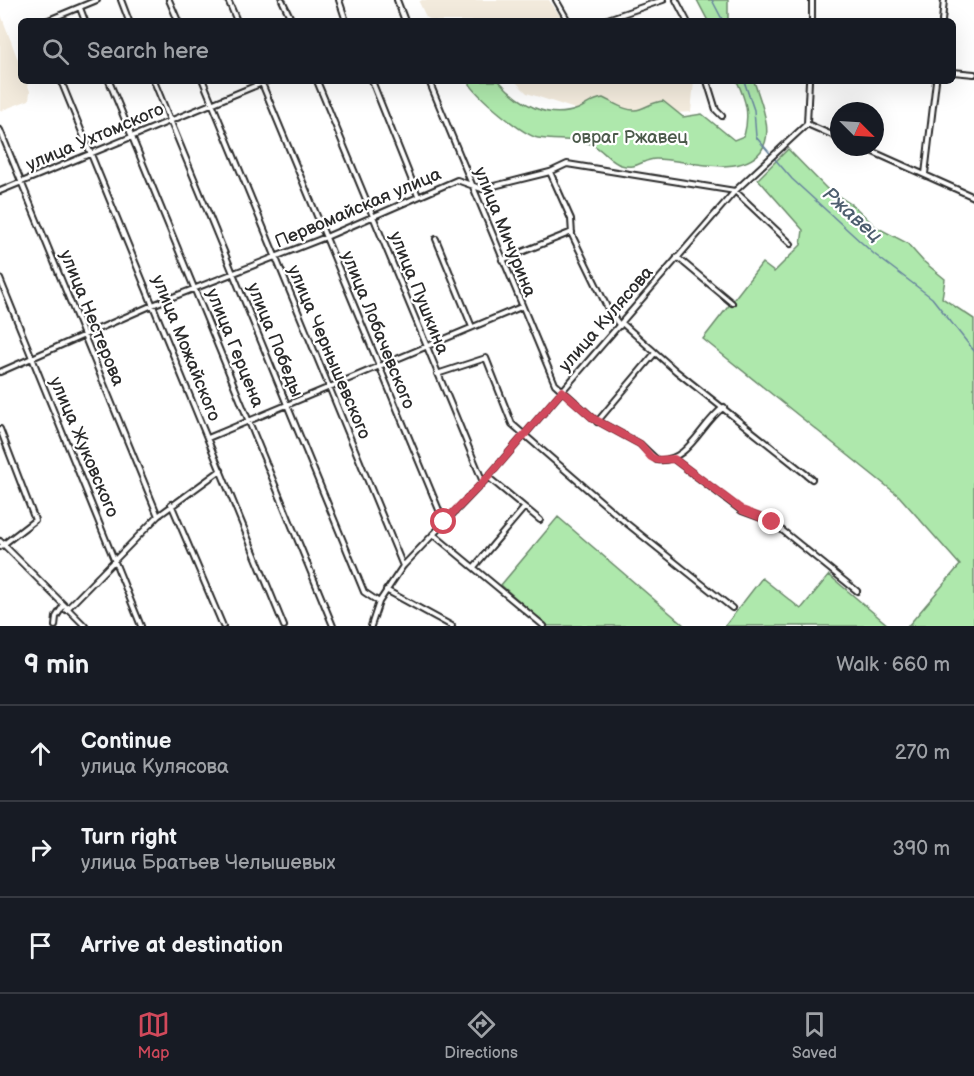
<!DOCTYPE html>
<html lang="en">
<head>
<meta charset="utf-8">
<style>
  :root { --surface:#171b24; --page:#242831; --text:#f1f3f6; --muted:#9ea1a6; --line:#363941; --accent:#d1495b }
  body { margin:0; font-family:"Balsamiq Sans",sans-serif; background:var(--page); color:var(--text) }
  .compass { position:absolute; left:830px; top:102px; width:54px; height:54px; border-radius:50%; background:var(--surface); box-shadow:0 6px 24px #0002; rotate:114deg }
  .stop { position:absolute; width:18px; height:18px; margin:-14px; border:4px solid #d1495b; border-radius:50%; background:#fff }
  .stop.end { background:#d1495b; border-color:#fff; box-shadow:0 2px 6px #0008 }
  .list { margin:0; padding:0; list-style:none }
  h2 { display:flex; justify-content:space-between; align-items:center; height:78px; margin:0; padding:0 24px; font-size:26px }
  h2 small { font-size:20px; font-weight:400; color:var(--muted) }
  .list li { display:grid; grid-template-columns:39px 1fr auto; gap:18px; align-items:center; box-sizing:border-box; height:96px; padding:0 24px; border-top:2px solid var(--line) }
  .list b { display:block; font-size:22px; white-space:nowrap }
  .list p { margin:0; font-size:20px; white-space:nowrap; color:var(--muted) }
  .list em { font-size:20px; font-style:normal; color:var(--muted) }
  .icon { flex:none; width:33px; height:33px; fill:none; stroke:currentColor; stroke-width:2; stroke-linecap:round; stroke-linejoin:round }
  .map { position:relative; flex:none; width:974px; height:626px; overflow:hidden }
  .search { position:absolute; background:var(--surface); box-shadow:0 6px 24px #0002; left:18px; right:18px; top:18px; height:66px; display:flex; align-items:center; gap:15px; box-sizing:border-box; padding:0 21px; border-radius:9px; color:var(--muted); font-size:22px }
  .sheet { height:366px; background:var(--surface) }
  nav { display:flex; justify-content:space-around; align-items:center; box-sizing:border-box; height:84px; border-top:2px solid var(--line); background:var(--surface); font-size:16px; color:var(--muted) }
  nav a { display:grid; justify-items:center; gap:3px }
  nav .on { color:var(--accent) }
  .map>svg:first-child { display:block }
  .built { fill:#f3ebdd }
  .green { fill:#aee8ac; stroke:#6c8a6c; stroke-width:1.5 }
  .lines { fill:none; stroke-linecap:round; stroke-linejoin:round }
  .stream { stroke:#66839d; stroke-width:1.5 }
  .minor-casing { stroke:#2b2b2b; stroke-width:8 }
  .minor { stroke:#fff; stroke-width:4 }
  .route { stroke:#d1495b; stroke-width:8 }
  .labels { text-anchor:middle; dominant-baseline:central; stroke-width:4.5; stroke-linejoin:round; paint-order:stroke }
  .street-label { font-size:18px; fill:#2b2b2b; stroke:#fff }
  .park-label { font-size:18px; fill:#4c5a4b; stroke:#fff }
  .water-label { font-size:20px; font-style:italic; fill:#4d5e6e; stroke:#fff }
</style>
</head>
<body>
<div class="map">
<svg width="974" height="626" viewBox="0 0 974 626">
  <rect width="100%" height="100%" fill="#fff"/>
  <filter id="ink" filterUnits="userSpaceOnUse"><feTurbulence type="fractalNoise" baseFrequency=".0167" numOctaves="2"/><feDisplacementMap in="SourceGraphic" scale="12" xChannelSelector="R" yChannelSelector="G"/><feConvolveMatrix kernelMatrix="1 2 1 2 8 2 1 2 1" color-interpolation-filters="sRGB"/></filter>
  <g filter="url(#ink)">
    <path class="built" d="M422,0H549L564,21H433L426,17L419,2Z
      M0,12L21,68V81H26L30,91L29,100L0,111Z
      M515,81H694L691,112L639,115L578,110L527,93Z"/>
    <path class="green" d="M697,0H728V21H708Z
      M468,81H499C519,103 547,121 578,109C587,105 593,99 603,98C614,103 628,113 640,109C649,106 653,102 663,101L683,117L702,114L734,140L744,136C750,114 746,101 737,81H754C760,101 775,132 761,151C739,179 684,159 656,159C642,159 638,170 621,165C609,162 601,146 588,143C572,138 554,141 538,138C523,135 476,96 468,81Z
      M788,149L827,189L854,206L876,227L907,243L923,261L945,279L942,298L974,319V626H908L960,565L899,496L703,339L762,263L774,272L801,245L803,230L758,179Z
      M558,517L685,626H548L501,585Z
      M829,575L889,626H725L762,578L801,609Z"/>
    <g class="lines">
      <path class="stream" d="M712,0L723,21
        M744,81L754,110L756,137L792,179L874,254L932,298L974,351"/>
      <g class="minor-casing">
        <path id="minor" d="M121,0L129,21
          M169,0L178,21
          M228,0L237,21
          M282,0L292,21
          M339,0L346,21
          M397,0L405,21
          M556,0L568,21
          M676,0L687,21
          M80,8L85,21
          M46,21L97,0
          M602,21L663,0
          M812,21V0
          M942,21L944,0
          M953,72L974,74
          M61,81L284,626
          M109,81L333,626
          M154,81L364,592L379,602
          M203,81L403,566
          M261,81L444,522
          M317,81L483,482
          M372,81L418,196
          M429,81L555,384L594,419L640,444L657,460C689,463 701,423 724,407
          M707,81L716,110L722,116
          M807,124L809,81
          M807,124L839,138
          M0,130L158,516
          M862,147L974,197
          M550,172L571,219L572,235L608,309L620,326
          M925,174L936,81
          M0,191L267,81
          M436,239L472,327
          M677,257L732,303
          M502,260L572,232
          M0,279L141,626
          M622,323L676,371L812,479
          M0,372L155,304L326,237L457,180L482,189L550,172L567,164L735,191L791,244
          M437,374L486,358L512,424L625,522L732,608
          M597,422L655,353
          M0,429L35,520L0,547
          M208,438L521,307
          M674,459L742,511L772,522L857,591
          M488,477L540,520
          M171,504L223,626
          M433,534L544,626
          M0,541L85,626
          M474,567L524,508
          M386,590L452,626
          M66,610L158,516L221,470
          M55,626L56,617L63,606
          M371,626L379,602L403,566L488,477L735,191L807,124"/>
      </g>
      <use href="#minor" class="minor"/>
    </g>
  </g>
  <g class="lines" filter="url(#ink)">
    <path class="route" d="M444,522L488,477L562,391L594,419L640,444L651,457L657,460L674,459L742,510L772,522"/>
  </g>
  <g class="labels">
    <g class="street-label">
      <text transform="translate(95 137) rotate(-23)">улица Ухтомского</text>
      <text transform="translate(358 208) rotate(-23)">Первомайская улица</text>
      <text transform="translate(505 232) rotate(68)">улица Мичурина</text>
      <text transform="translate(419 293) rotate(68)">улица Пушкина</text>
      <text transform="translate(92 318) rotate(68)">улица Нестерова</text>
      <text transform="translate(606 319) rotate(-49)">улица Кулясова</text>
      <text transform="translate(378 330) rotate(68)">улица Лобачевского</text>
      <text transform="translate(275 340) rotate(68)">улица Победы</text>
      <text transform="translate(186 348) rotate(68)">улица Можайского</text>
      <text transform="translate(235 348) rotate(68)">улица Герцена</text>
      <text transform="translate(329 352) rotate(67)">улица Чернышевского</text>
      <text transform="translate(84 447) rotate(67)">улица Жуковского</text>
    </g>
    <g class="park-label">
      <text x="630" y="137">овраг Ржавец</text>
    </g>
    <g class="water-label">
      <text transform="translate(852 215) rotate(42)">Ржавец</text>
    </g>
  </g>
</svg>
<svg class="compass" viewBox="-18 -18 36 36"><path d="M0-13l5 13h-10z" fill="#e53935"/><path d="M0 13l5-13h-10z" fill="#9ea1a6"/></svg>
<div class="stop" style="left:444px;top:522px"></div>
<div class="stop end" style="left:772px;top:522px"></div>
<div class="search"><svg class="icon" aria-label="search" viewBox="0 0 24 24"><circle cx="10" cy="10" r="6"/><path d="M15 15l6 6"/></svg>Search here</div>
</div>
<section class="sheet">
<h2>9 min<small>Walk · 660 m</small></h2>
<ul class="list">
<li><svg class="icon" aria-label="ahead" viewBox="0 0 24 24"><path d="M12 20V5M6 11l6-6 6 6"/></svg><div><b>Continue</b><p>улица Кулясова</p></div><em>270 m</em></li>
<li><svg class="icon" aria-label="right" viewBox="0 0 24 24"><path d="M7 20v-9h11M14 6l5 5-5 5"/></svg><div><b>Turn right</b><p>улица Братьев Челышевых</p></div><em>390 m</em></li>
<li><svg class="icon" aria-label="arrive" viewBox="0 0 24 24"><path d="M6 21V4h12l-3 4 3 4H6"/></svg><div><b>Arrive at destination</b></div></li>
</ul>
</section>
<nav>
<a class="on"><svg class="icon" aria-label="map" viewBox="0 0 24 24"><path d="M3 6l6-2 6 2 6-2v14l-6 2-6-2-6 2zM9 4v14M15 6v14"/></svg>Map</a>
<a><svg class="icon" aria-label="directions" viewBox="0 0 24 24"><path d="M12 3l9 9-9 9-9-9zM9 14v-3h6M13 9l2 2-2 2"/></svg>Directions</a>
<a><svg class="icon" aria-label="saved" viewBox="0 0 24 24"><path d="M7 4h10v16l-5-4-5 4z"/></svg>Saved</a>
</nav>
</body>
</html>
